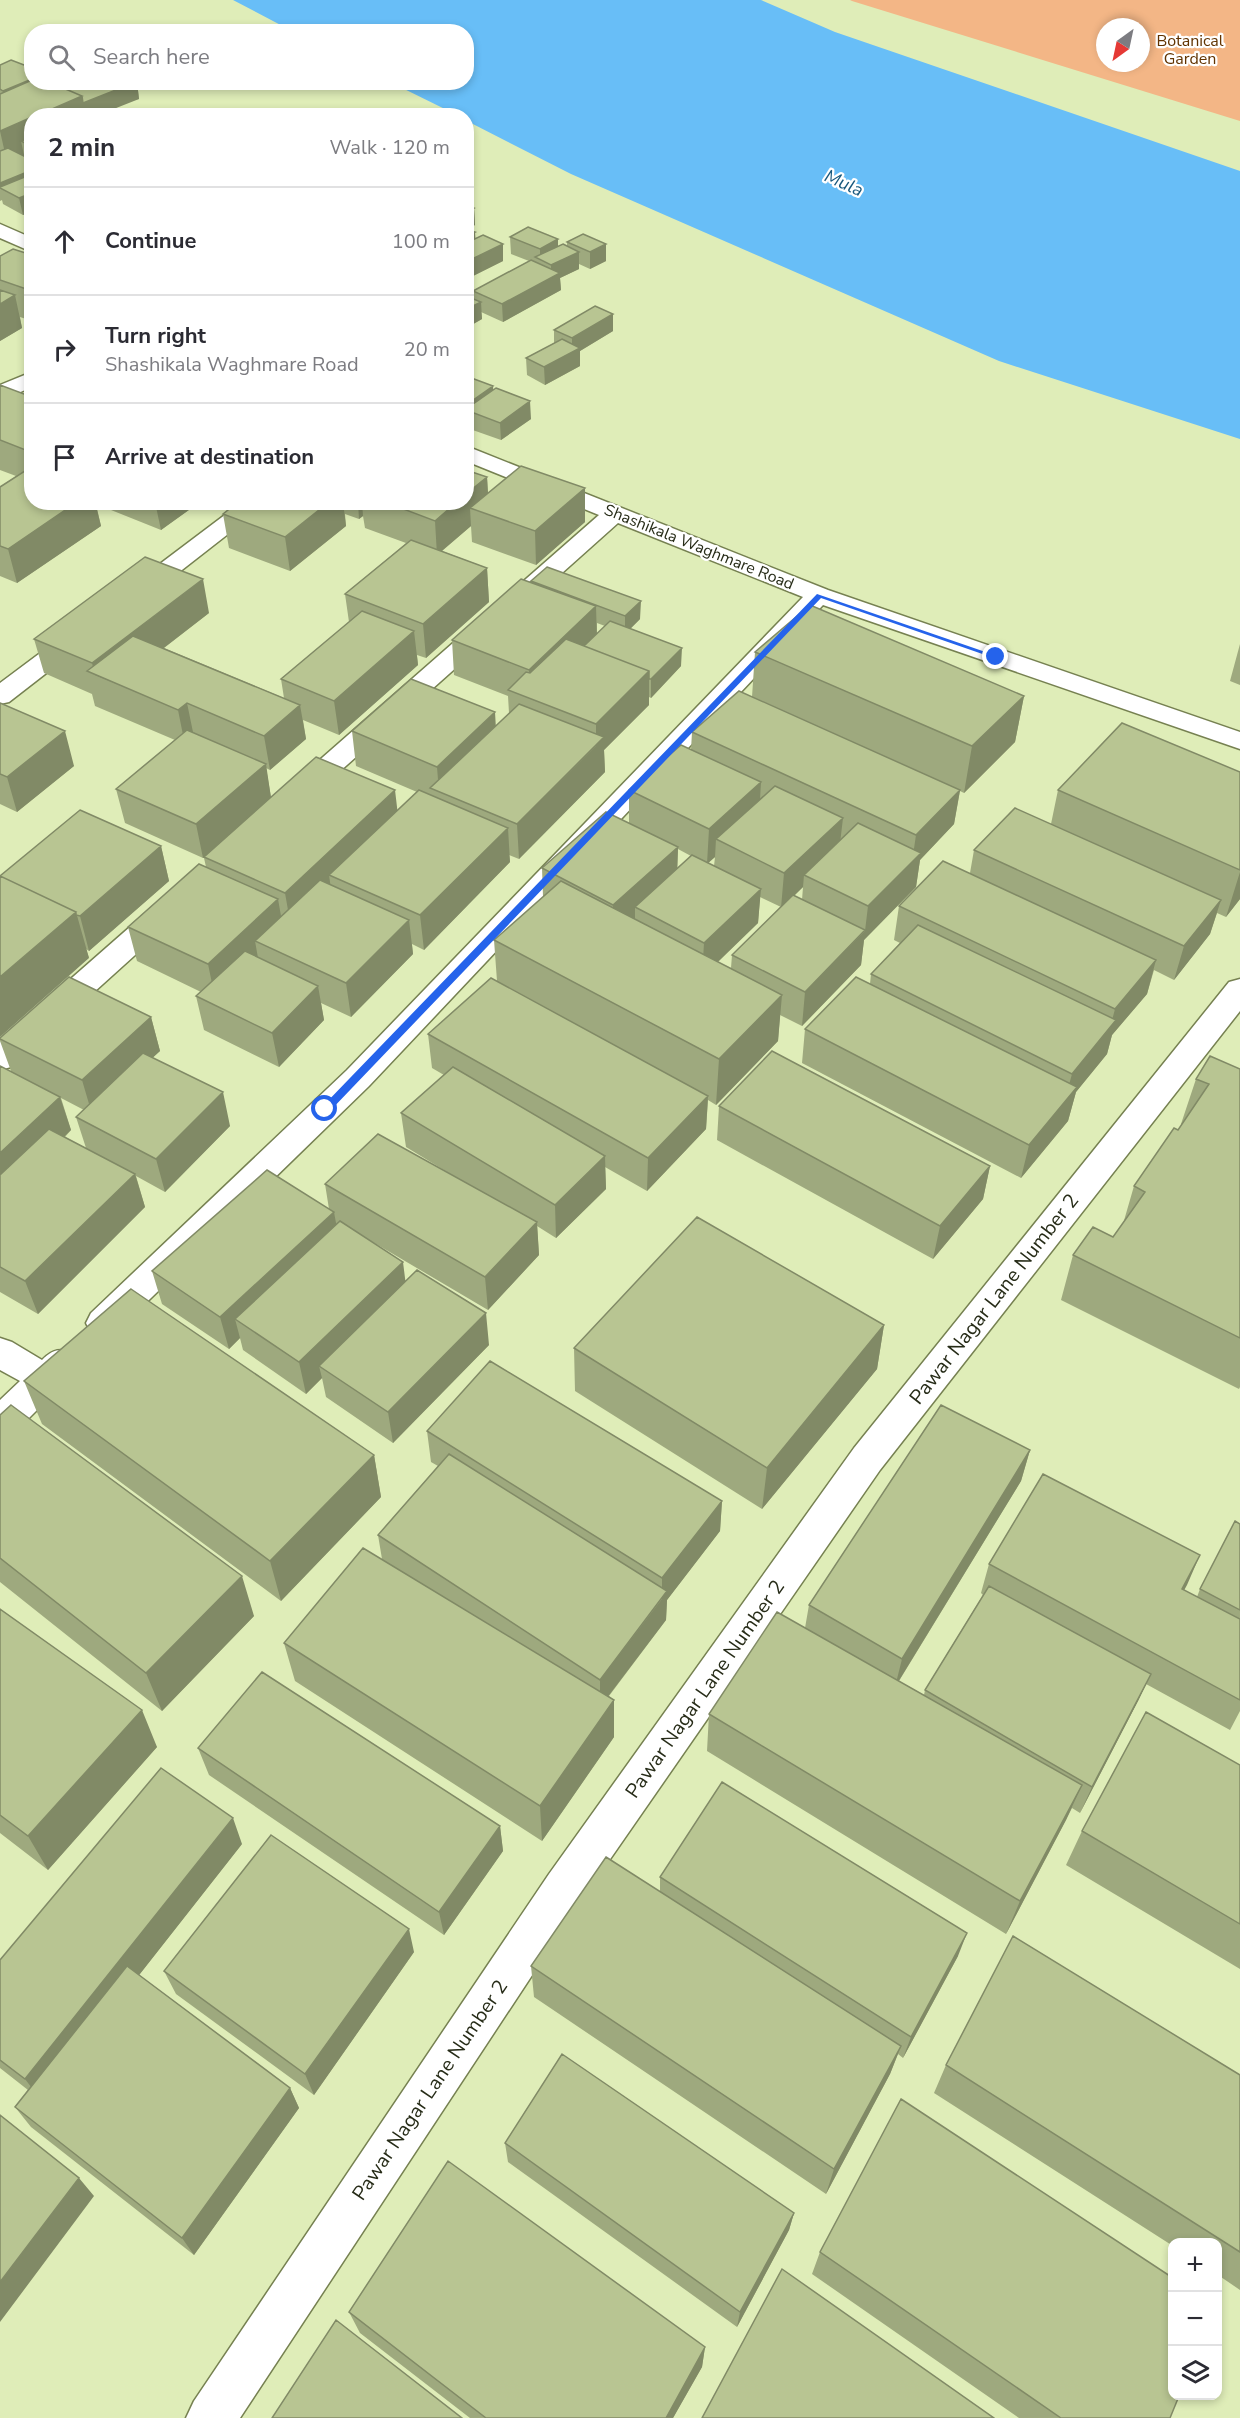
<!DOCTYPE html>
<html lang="en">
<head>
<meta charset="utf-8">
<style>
  :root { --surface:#fff; --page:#f2f2f3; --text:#2b2b33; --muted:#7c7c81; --line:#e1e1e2 }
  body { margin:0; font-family:"Nunito Sans",sans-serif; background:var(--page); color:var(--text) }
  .controls { position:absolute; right:18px; bottom:18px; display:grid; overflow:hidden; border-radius:12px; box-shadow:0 3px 9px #0003 }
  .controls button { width:54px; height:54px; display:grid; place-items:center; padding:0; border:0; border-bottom:2px solid var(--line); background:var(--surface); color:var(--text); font:30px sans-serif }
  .compass { position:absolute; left:1096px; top:18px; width:54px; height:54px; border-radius:50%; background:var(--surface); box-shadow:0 3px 9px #0003; rotate:213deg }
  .stop { position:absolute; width:18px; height:18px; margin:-14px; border:4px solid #2563eb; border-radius:50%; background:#fff }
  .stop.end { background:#2563eb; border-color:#fff; box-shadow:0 2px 6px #0008 }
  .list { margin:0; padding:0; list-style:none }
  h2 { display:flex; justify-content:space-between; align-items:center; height:78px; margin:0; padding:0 24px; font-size:26px }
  h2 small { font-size:20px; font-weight:400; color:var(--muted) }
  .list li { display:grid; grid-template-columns:39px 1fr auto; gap:18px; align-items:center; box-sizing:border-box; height:108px; padding:0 24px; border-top:2px solid var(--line) }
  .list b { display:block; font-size:22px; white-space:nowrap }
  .list p { margin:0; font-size:20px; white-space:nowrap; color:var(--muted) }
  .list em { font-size:20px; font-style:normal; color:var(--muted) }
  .icon { flex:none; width:33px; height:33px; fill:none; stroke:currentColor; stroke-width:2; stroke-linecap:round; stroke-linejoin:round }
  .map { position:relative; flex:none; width:1240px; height:2418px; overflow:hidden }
  .search { position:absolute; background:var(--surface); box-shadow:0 3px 9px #0003; left:24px; top:24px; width:450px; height:66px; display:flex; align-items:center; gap:15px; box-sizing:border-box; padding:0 21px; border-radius:24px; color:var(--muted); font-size:22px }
  .panel { position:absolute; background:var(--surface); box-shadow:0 3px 9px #0003; left:24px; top:108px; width:450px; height:402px; border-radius:24px }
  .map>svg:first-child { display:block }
  .green { fill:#f3b686; fill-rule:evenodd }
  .water { fill:#68bef7 }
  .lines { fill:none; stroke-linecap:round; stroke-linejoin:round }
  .minor-casing { stroke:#768151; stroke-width:3 }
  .minor { fill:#fff; fill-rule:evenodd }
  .wall { fill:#9ea97e; fill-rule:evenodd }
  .shaded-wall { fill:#818a66 }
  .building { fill:#b8c592; stroke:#818a66; stroke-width:1.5 }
  .route { fill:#2563eb }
  .labels { text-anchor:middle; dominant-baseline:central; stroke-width:4.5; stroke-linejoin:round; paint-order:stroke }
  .far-park-label { font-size:16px; fill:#613300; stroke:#fff }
  .far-street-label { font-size:16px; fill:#272c18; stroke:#fff }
  .far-water-label { font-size:18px; font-style:italic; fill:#18587d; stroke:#fff }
  .street-label { font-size:20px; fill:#272c18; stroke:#fff }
</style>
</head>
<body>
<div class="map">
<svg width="1240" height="2418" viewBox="0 0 1240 2418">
  <rect width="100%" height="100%" fill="#dfedb8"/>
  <path class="green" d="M850,0H1240V121L852,1ZM1105,27H1141V63H1105Z"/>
  <path class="water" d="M233,0H761L835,32L1240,171V439L999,361L571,174L467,121L466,116L457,115L392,83L466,82V32L292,31Z"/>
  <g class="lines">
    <g class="minor-casing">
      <path id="minor" d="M0,224L32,238V252L0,238Z
        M32,372V387L0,401V385Z
        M466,446L828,590L1240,732V749L823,605L369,1086L115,1333L103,1337L91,1333L86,1323L91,1313L347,1070L803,597L618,523L310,798L300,801L290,798L286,792L290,786L599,515L466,461Z
        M242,502H269L146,598L137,600L128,598L125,593L128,588Z
        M76,630L85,633L89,638L85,643L9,702L0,704V683L67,633Z
        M165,902L175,905L180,912L175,919L11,1067L0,1070V1041L155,905Z
        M1240,979V1011L880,1470L579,1904L240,2418H186L194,2401L549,1874L854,1448L1229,982Z
        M0,1338L12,1342L42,1360C53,1349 61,1348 74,1353L80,1363L74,1373L13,1434L0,1438V1400L20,1381L0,1370Z"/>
    </g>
    <use href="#minor" class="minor"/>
  </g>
  <path class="wall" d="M0,65L32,82L61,87L137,82L139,99L32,116V211L23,215L3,204L2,200L0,201Z
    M466,193L469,206L474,208L475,225L467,229L475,232V239L503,244V261L471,277L466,275Z
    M583,234L606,261L590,269L579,264V269L560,278L561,290L503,322L481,312L482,319L468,327L466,326V296L473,298V291L529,261L511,254L510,237L558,246H567V242Z
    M32,255V321L20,317L22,328L0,341V256Z
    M613,314V331L580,351V366L545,385L527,375L526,358L554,343V330Z
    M466,376L494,390L531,419L501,440L467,428Z
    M0,385L32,397V502H200L161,530L96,504L101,526L17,583L0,576V487L16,476L0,470Z
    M487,477L488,493L585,522L536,565L472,542L471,526L442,551L487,568L489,602L426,658L417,655L418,665L339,735L303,720L306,739L270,770L266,768L271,797L397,811L417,792L356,766L352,731L496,726L509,713L508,696L454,675L452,640L531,583V581L640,619L630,629L681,666L651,698L649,697V705L604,750L605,772L519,859L509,855L510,862L424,950L412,944L413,954L351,1017L321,1003L324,1020L279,1067L204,1030L196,996L201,992L137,961L128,927L206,867L204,858H203L125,823L116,789L175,740L95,706L92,694L44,673L34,639L209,613L164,648L284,698L281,679L349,622L345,594L406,543L365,528L363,516L359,519L345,514L346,526L290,571L229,548L223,514L238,502H466ZM597,623L605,626L597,634Z
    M1240,644V685L1230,681Z
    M755,652L1024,696L1015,742L964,793L960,791L954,824L920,860L916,887L864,940L861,965L802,1026L780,1015L778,1041L716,1105L708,1100L706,1129L647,1191L605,1167L606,1189L556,1238L537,1226L539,1255L488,1310L366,1238L406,1281L489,1345L393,1443L326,1397L322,1378L306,1394L243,1350L240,1338L229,1349L162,1304L152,1271L329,1209L325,1184L457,1178L406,1147L401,1113L444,1075L432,1068L428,1034L497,981L494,940L543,897L542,868L629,823V790L691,750L692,732L752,697ZM678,849L691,856L677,868ZM715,857L714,866L708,863ZM803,887L802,900L794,896ZM760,897L781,907L732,955L731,968L718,962L758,923Z
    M0,703L74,766L17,812L0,804Z
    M1240,772V899L1226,917L1217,913L1210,934L1174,980L1154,970L1147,994L1112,1035L1107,1054L1076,1092L1068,1121L1021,1178L802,1063L805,1029L870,984L871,974L900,943L894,940L899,906L970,873L974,850L1051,824L1058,790Z
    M161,846L169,881L89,951L86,949L89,958L0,876Z
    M151,1017L160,1051L152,1058L230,1126L165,1192L136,1176L145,1207L38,1314L0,1292V1066L11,1071L0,1041V1038ZM61,1098L84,1110L76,1117L86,1148L65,1137L71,1130Z
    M1240,1069V1387L1239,1389L1061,1300L1073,1255L1113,1237L1123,1224L1134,1186L1182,1125L1181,1124L1196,1079Z
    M719,1106L990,1166L983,1199L933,1259L717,1140Z
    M884,1325L877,1369L762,1509L575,1391L574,1348Z
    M24,1381L374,1455L381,1497L281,1601L42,1424Z
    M0,1415L254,1616L162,1711L0,1582Z
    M427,1431L722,1501L720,1531L667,1600L666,1620L609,1696L614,1700V1737L542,1841L295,1681L284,1643L382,1559L378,1535L438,1466L431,1462Z
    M1030,1450L1021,1481L899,1681L924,1695L925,1690L983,1595L981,1593L989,1564L1184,1590L1197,1597L1200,1589L1240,1524V1711L1230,1730L1146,1684L1138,1701L1080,1813L1072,1808L1066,1820L1006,1934L707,1751L709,1714L805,1628L809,1605Z
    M0,1609L157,1747L48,1870L0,1833Z
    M198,1748L500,1826L503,1851L444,1935L209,1775Z
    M1240,1765V1969L1066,1865L1082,1831Z
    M242,1844L139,1975L290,2088L299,2108L194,2255L31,2127L15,2107L28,2090L0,2068V1960Z
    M660,1877L958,1956L903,2058L898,2054L890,2074L826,2194L534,1997L531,1966L660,1892Z
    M414,1952L314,2095L176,1994L164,1971Z
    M946,2065L1240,2075V2290L1218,2275V2242H1173V2246L934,2093Z
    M505,2143L794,2213L789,2230L737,2327L508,2162Z
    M820,2252L1170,2418H1019L812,2274Z
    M349,2312L705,2347L702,2367L673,2418H470L360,2333Z"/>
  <path class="shaded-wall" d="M32,79V82L7,107L3,91Z
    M137,82L139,99L96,116H36L82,96Z
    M32,117V147L21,141L24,155L7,162L0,131Z
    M32,170V188H0V183Z
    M32,193V211L23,215L19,198Z
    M468,193L469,210L466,211V194Z
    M474,208L475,225L466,230V212Z
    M475,232L476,249L466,254V236Z
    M558,239V256L540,260V249Z
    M503,244V261L471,277L470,260Z
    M606,244V261L590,269V252Z
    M579,252V269L560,278L561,290L503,322L502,304L551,278V265Z
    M15,295L22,328L0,341V304Z
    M481,302L482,319L468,327L467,309Z
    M613,314V331L580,351V366L545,385L544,367L572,352V338Z
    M493,386L494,404L466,410V405Z
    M530,401L531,419L501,440L500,423Z
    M32,449V464L28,451Z
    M487,477L489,511L470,508L471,526L437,555L435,521L457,502H466V494Z
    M585,488V522L536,565L535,531Z
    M77,502H95L101,526L17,583L8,549Z
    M155,502H200L161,530Z
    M329,502H343L346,526L290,571L285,537Z
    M358,502H362L363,516L359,519Z
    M487,568L489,602L426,658L423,624Z
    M203,579L209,613L117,684L95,675L92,663Z
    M641,601L640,619L625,634V616Z
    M596,606L597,641L530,698L529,670Z
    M414,631L418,665L339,735L334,701Z
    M682,648L681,666L651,698V679Z
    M649,671V705L604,750L605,772L519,859L517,824L596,746V724Z
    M1024,696L1015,742L964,793L972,746Z
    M187,703L194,737L185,745L178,710Z
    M300,705L306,739L270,770L264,736Z
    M495,712L497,747L439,792L437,767Z
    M65,731L74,766L17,812L7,777Z
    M266,764L271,798L203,858L196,824Z
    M761,782L759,817L716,839L715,857L707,864L709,829Z
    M395,790L399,824L329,875L331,889L291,927L285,893Z
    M960,790L954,824L920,860L916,887L864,940L861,965L802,1026L805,992L865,931L868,906L912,862L916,835Z
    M843,818L839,852L804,875L803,887L781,908L784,873Z
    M508,828L510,862L424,950L420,915Z
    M161,846L169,881L89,951L80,916Z
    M678,847L677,881L635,907V919L613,939V905Z
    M1240,872V899L1226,917Z
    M761,889L758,923L702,977L704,943Z
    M278,899L284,933L255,941L258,958L215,998L208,964Z
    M1221,900L1210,934L1174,980L1184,946Z
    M76,912L89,958L0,1037V977Z
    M409,920L413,954L351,1017L346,983Z
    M1156,960L1147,994L1112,1035L1107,1054L1076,1092L1068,1121L1021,1178L1029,1145L1064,1103L1072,1074L1110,1028L1115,1009Z
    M318,986L324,1020L279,1067L272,1033Z
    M782,995L778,1041L716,1105L719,1059Z
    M151,1017L160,1051L92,1114L82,1080Z
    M223,1092L230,1126L165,1192L156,1159Z
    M708,1096L706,1129L647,1191L648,1158Z
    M60,1097L71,1130L0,1198V1153Z
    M605,1156L606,1189L556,1238L555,1205Z
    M990,1166L983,1199L933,1259L940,1226Z
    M135,1174L145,1207L38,1314L25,1281Z
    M334,1212L340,1245L235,1319L240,1338L229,1349L220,1317Z
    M537,1222L539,1255L488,1310L485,1277Z
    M403,1262L407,1294L319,1366L322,1378L306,1394L299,1362Z
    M486,1313L489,1345L393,1443L388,1412Z
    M884,1325L877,1369L762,1509L767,1468Z
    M1030,1450L1021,1481L895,1687L902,1659Z
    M374,1455L381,1497L281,1601L270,1561Z
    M722,1501L720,1531L667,1600L666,1620L600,1707V1680L662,1599V1578Z
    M1200,1555L1187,1585L1169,1618L1182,1589Z
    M242,1576L254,1616L162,1711L146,1673Z
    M1151,1674L1138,1701L1080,1813L1092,1787Z
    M614,1700V1737L542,1841L540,1806Z
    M142,1710L157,1747L48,1870L28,1836Z
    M1082,1785L1066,1820L1006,1934L1020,1901Z
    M233,1818L242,1844L41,2100L25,2079Z
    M500,1826L503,1851L444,1935L439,1912Z
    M409,1929L414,1952L314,2095L305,2074Z
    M967,1933L958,1956L903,2058L911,2037Z
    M901,2046L890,2074L826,2194L834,2169Z
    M290,2088L299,2108L194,2255L182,2238Z
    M79,2178L94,2196L0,2322V2282Z
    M794,2213L789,2230L737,2327L740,2312Z
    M705,2347L702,2367L673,2418H666Z"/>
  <path class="building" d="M11,60L32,68V79L3,91L0,89V65Z
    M32,80V82H49L82,96L36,116H32V117L0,131V94Z
    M74,82H136L83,103L82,96L61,87Z
    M94,111L102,116H83Z
    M32,137V147L21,141Z
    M8,148L32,160V170L0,183V151Z
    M32,174V193L19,198L0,188V187Z
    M466,205L474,208L466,212Z
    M528,227L558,239L540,249L510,237Z
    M466,229L475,232L466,236Z
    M583,234L606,244L590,252L567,242Z
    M483,235L503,244L470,260L466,258V243Z
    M563,244L579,252L551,265L535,257Z
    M13,249L32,255V291L0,280V256Z
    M531,260L560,273L502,304L473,291Z
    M0,290L15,295L0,304Z
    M466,296L481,302L467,309Z
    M595,306L613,314L572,338L554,330Z
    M562,339L580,348L544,367L526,358Z
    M466,376L493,386L466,405Z
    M0,385L32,397V449L28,451L0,440Z
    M496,388L530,401L500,423L466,410V409Z
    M521,466L585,488L535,531L470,508Z
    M31,467L32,502H77L8,549L0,546V487Z
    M466,470L487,477L466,494Z
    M238,502H329L285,537L223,514Z
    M385,502H457L435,521Z
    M411,540L487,568L423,624L345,594Z
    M145,557L203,579L92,663L34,639Z
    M547,567L641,601L625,616L531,581Z
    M521,579L596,606L529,670L452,640Z
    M810,605L1024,696L972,746L755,652Z
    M362,611L414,631L334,701L281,679Z
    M610,621L682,648L651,679H649V671L584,646Z
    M133,636L300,705L264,736L187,703L178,710L87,671Z
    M566,639L649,671L596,724L508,690L526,672L530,673Z
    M411,679L495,712L437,767L352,731Z
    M739,691L960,790L916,835L692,732Z
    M0,703L65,731L7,777L0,774Z
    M519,704L604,737L517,824L430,788Z
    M1122,723L1240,772V870L1058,790Z
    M187,730L266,764L196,824L116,789Z
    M681,745L761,782L709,829L629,790Z
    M316,757L395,790L285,893L204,857Z
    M775,786L843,818L784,873L716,839Z
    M419,790L508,828L420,915L329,875Z
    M1015,808L1221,900L1184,946L974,850Z
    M80,810L161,846L80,916L76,915V912L0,876Z
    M606,812L678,847L613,905L542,868Z
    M858,823L921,853L868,906L804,875Z
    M692,855L761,889L704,943L635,907Z
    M943,861L1156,960L1115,1009L899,906Z
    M199,864L278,899L208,964L128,927Z
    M0,876L76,912L0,977Z
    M320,880L409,920L346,983L255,941Z
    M561,881L782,995L719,1059L494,940Z
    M793,895L865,930L805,992L732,955Z
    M918,925L1116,1020L1072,1074L871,974Z
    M245,951L318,986L272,1033L196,996Z
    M69,977L151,1017L82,1080L0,1039V1038Z
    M856,977L1077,1087L1029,1145L805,1029Z
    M491,978L708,1096L648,1158L428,1034Z
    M772,1051L990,1166L940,1226L719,1106Z
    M143,1053L223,1092L156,1159L76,1117Z
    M1210,1056L1240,1069V1338L1073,1255L1093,1227L1113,1237L1145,1192L1134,1186L1174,1128L1178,1130L1209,1084L1196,1079Z
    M0,1066L60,1097L0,1153Z
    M453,1067L605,1156L555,1205L401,1113Z
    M49,1129L135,1174L25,1281L0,1267V1175Z
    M378,1134L537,1222L485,1277L325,1184Z
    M267,1170L334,1212L220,1317L152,1271Z
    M697,1217L884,1325L767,1468L574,1348Z
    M340,1221L403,1262L299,1362L235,1319Z
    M417,1270L486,1313L388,1412L319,1366Z
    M131,1289L374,1455L270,1561L24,1381Z
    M490,1361L722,1501L662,1578L427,1431Z
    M11,1405L242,1576L146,1673L0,1558V1415Z
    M941,1405L1030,1450L902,1659L809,1605Z
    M449,1454L667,1591L600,1680L378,1535Z
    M1043,1474L1200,1555L1182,1589L1240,1619V1700L989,1564Z
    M1235,1521L1240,1524V1610L1200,1589Z
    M363,1548L614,1700L540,1806L284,1643Z
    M989,1586L1151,1674L1092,1787L925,1690Z
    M0,1609L142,1710L28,1836L0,1815Z
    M777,1612L1082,1785L1020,1901L709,1714Z
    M262,1672L500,1826L439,1912L198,1748Z
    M1146,1712L1240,1765V1924L1082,1831Z
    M161,1768L233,1818L25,2079L0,2060V1960Z
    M722,1782L967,1933L911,2037L660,1877Z
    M271,1835L409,1929L305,2074L164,1971Z
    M606,1857L901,2046L834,2169L531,1966Z
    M1013,1936L1240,2075V2252L946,2065Z
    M127,1966L290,2088L182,2238L15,2107Z
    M562,2054L794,2213L740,2312L505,2143Z
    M901,2099L1173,2278V2396H1179L1170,2418H1061L820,2252Z
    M0,2115L79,2178L0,2282Z
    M448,2161L705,2347L666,2418H486L349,2312Z
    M782,2269L994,2418H702Z
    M336,2320L462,2418H272Z"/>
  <path class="route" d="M817,594L1000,657L994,658L821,598L329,1112H322V1107Z"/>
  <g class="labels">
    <g class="far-park-label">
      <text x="1190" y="41">Botanical<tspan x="1190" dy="18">Garden</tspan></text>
    </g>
    <g class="far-street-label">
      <text transform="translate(699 547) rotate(22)">Shashikala Waghmare Road</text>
    </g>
    <g class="far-water-label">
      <text transform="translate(844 183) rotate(24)">Mula</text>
    </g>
    <g class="street-label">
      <text transform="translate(994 1299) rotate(-52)">Pawar Nagar Lane Number 2</text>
      <text transform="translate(705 1689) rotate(-55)">Pawar Nagar Lane Number 2</text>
      <text transform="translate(430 2090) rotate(-56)">Pawar Nagar Lane Number 2</text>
    </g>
  </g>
</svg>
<div class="controls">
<button>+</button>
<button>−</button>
<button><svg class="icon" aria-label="layers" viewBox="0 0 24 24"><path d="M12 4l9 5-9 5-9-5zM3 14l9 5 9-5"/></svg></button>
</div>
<svg class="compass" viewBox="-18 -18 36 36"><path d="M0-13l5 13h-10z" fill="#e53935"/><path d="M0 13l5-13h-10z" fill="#7c7c81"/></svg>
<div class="stop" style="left:325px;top:1109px"></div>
<div class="stop end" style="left:996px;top:657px"></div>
<div class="search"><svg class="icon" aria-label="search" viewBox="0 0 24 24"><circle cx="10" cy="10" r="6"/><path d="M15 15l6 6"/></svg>Search here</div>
<section class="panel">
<h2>2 min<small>Walk · 120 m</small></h2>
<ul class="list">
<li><svg class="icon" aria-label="ahead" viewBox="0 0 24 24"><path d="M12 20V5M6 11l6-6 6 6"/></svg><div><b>Continue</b></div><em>100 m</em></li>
<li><svg class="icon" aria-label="right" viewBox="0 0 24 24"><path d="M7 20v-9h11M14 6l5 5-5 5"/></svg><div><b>Turn right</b><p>Shashikala Waghmare Road</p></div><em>20 m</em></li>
<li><svg class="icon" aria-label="arrive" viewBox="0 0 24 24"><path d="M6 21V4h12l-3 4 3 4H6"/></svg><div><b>Arrive at destination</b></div></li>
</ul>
</section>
</div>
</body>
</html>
